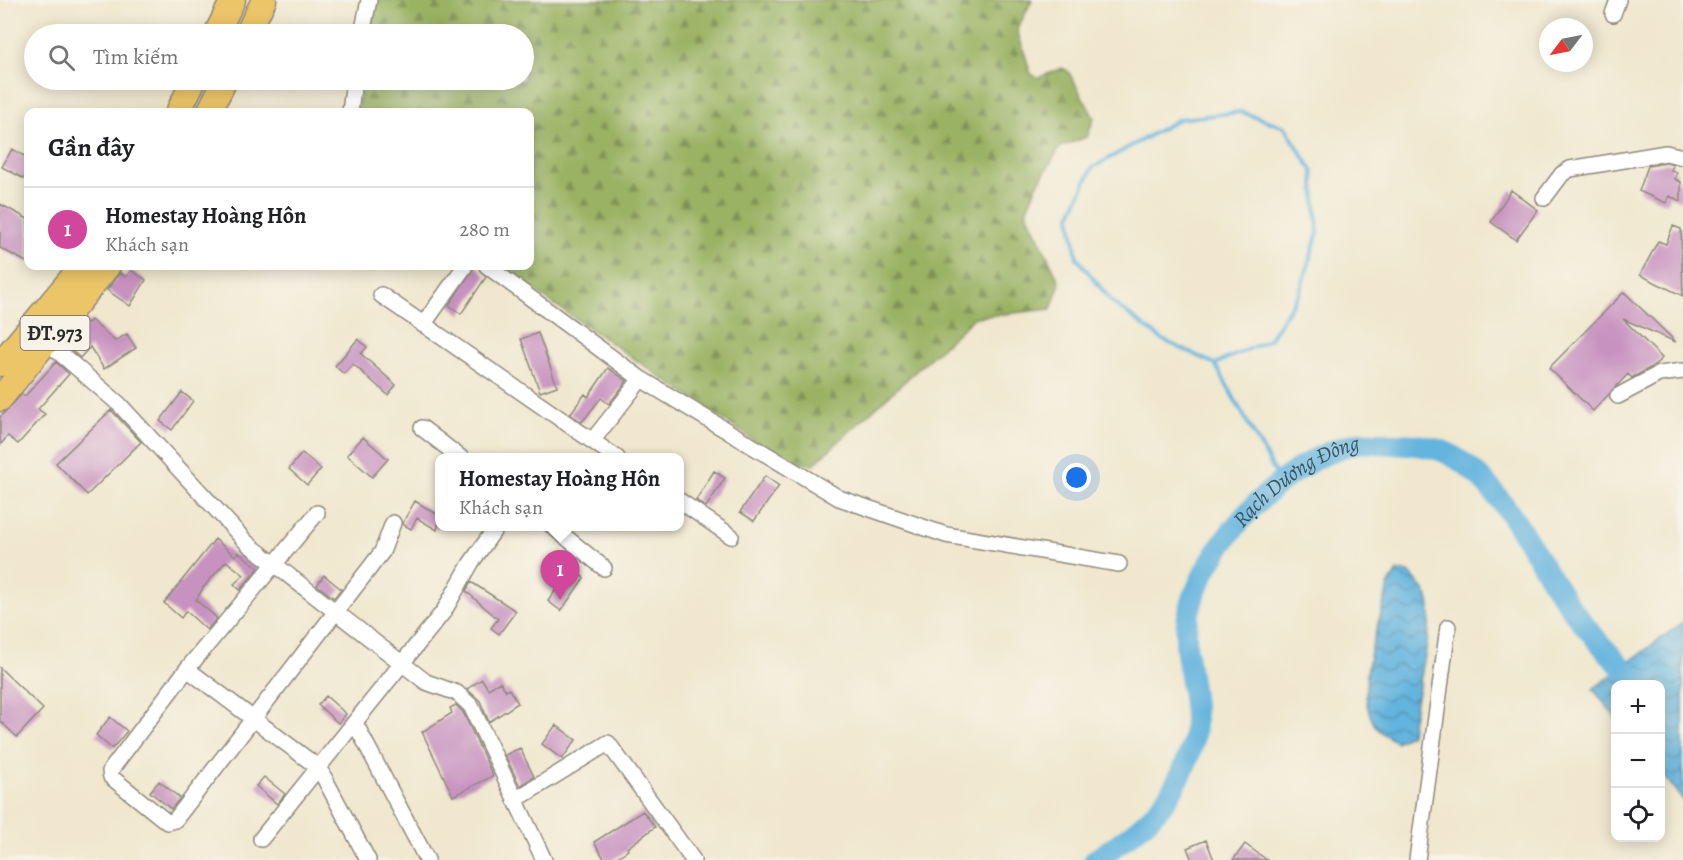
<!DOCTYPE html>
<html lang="vi">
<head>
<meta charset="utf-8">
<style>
  :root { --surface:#fff; --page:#f6f6f6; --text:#202124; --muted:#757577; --line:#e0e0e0; --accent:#c8321e }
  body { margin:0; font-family:Alegreya,serif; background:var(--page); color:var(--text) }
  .controls { position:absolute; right:18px; bottom:18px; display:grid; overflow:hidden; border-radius:12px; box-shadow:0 3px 15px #0003 }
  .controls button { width:54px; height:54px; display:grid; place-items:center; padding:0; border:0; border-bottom:2px solid var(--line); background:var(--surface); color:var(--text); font:30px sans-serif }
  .compass { position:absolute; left:1539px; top:18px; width:54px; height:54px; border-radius:50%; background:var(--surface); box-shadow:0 3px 15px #0003; rotate:238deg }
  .you { position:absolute; left:1077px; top:478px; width:21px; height:21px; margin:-15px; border:4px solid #fff; border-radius:50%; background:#1a73e8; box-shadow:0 0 0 9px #1a73e833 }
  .badge { display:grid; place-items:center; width:39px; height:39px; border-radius:50%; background:var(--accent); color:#fff; font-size:20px; font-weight:700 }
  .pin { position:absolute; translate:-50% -50px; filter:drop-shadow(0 2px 3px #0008) }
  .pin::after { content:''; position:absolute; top:32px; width:21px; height:18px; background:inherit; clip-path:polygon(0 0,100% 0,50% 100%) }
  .popup { position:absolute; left:435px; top:453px; width:249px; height:78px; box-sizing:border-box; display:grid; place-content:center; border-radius:12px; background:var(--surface); filter:drop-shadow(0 2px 4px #0005); font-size:20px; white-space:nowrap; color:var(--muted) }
  .popup b { font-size:22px; color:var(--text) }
  .popup::after { content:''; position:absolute; left:50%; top:100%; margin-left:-12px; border:12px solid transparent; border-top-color:var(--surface) }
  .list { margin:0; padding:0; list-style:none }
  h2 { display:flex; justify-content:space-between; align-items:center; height:78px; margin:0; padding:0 24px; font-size:26px }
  h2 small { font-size:20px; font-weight:400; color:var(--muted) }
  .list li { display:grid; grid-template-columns:39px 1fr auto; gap:18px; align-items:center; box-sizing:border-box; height:84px; padding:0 24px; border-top:2px solid var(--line) }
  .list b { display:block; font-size:22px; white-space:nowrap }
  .list p { margin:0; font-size:20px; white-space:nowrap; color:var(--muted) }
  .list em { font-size:20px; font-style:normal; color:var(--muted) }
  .icon { flex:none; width:33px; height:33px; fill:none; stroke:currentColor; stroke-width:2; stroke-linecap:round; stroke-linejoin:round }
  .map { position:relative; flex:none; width:1683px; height:860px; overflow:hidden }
  .search { position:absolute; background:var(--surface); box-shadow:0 3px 15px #0003; left:24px; top:24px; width:510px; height:66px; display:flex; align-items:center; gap:15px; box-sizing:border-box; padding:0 21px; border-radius:33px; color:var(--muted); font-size:22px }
  .panel { position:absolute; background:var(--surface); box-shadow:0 3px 15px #0003; left:24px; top:108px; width:510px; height:162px; border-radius:12px }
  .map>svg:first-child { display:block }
  .forest { fill:url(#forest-firs); stroke:#626e47; stroke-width:1.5 }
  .water { fill:url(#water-waves); stroke:#477084; stroke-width:1.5 }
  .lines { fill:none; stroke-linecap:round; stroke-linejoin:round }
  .stream { stroke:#63b4de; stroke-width:4 }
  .river { stroke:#63b4de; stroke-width:22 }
  .building { fill:#c792c0 }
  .street-casing { stroke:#8e897c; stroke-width:18 }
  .primary-casing { stroke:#8e897c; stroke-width:27 }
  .street { stroke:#fff; stroke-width:15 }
  .primary { stroke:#edc569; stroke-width:24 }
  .labels { text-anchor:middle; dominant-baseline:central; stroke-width:4.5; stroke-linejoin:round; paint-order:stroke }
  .shield { fill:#f7f3e8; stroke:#686764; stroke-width:1.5 }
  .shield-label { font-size:20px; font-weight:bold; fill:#2b2b2b }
  .water-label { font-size:22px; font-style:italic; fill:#3c5461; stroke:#f7f3e8 }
</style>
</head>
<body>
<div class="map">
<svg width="1683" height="860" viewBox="0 0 1683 860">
  <defs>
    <pattern id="forest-firs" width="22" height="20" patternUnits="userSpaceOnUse" patternTransform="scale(1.5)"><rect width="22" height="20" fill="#9ab263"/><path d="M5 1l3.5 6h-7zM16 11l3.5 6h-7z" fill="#7e9152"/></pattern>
    <pattern id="water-waves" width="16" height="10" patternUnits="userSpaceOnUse" patternTransform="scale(1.5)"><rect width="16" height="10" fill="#63b4de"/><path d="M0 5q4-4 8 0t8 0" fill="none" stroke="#5293b4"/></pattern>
  </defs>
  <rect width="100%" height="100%" fill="#f7f3e8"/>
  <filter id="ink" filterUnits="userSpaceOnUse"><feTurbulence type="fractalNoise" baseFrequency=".0167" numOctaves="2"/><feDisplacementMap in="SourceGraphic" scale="12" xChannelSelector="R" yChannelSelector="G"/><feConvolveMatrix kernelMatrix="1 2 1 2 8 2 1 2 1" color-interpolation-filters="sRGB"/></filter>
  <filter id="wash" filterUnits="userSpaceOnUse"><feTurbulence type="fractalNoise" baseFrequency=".008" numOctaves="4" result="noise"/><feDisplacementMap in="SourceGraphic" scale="24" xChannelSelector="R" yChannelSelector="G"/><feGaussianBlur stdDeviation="1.35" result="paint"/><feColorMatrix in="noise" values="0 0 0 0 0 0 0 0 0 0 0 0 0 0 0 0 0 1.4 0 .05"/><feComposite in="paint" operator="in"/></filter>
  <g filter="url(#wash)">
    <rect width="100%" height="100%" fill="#f0e7ce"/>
    <path class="forest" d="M375,0H1032L1017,30L1031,74L1038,78L1062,68L1068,71L1094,118L1087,137L1060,147L1037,185L1026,211L1060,283L1051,309L975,317L814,464L787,463L498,266H530V112H357L362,80H524V34H369Z"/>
    <path class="water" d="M1397,571L1409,572C1415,579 1424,588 1428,598C1437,620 1413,703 1411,734L1396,742C1390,738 1382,734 1377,728C1350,694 1380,623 1389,584Z
      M1683,622V800L1661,772L1660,684H1616L1615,717L1593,689Z"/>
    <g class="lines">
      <path class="stream" d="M1215,364L1269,340L1300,292L1318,232L1313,172L1285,127L1241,112L1179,119L1092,168L1070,216L1077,258L1112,302L1163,340L1215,364L1281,483"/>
      <path class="river" id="s1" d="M1095,860C1140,830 1170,808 1189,755C1207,708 1177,659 1189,612C1207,542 1285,459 1357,443C1368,441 1383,444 1394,444C1411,444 1434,446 1449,454C1498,480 1530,547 1559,591C1581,624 1610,655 1637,684"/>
    </g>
    <g id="blocks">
      <path class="building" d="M12,149L28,158V181L2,167Z
        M1666,163L1673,165L1671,170L1677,172L1675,179L1681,182V201L1669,196L1666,203L1639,191L1648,166Z
        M1511,190L1538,210L1516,240L1491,222Z
        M0,204L28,219V263L0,248Z
        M1673,226L1681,229L1683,296L1640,275L1658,241L1666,244Z
        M475,266H477L486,277L461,314L449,305Z
        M131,270L146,280L130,306L107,290L120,273L126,277Z
        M1624,292L1676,342L1623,319L1662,358L1655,365L1632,378L1628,374L1593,411L1549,368Z
        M83,319L88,323L91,320L115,341L127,334L136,348L104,369L90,347L80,358L64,343Z
        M538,333L557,386L540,392L521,339Z
        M358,339L367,347L361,354L396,385L388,395L353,364L344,374L335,366Z
        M56,362L69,374L38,409L45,414L18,444L8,436L0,445V417L22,394L25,396Z
        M608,368L627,381L609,404L601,398L582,422L570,414L585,394L588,397Z
        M182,392L193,401L172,430L160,421Z
        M111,410L141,442L87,495L56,463Z
        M363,437L388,459L372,477L347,455Z
        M302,453L321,469L307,485L289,469Z
        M714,471L725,478L706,507L696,500Z
        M765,476L779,486L754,521L740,512Z
        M415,501L440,516L437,530L417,518L411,529L402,524Z
        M215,539L235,556L238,552L259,568L240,590L234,584L244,575L226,561L203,588L196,600L217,618L207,630L186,611L181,618L164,603Z
        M571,568L584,578L561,611L548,601Z
        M324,575L341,589L334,598L317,585Z
        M471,582L516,611L499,634L491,628L498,619L466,591Z
        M0,668L43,709L17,737L0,721Z
        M482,679L488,689L500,682L506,691L509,689L518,703L489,722L480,701L467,689Z
        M326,696L346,714L338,723L318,705Z
        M456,705L463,712L493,776L453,796L422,732L452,713L450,708Z
        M110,717L127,731L112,749L96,735Z
        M556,725L576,740L562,759L542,744Z
        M520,748L534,777L520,786L505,755Z
        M264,777L285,794L277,804L256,786Z
        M159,781L180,798L171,809L150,792Z
        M643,811L655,827L627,848L628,850L613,860H605L594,842Z
        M1206,840L1214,860H1192L1187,848Z
        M1245,844L1267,860H1233Z"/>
    </g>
  </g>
  <g filter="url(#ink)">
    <use href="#blocks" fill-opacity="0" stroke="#8e897c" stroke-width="1.5"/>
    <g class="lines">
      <g class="street-casing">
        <path id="street" d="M1613,14L1618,0
          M362,34L369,0
          M350,112L354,80
          M1544,198L1562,174L1570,169L1666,153L1683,157
          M487,266L641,379L839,498L946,535L1119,564
          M381,295L617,458
          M423,325L465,266
          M47,342L119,404L247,543L426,682L457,693L471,706L544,860
          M1618,396L1659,374L1683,371
          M422,428L461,458
          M592,441L641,379
          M680,501L731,536
          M317,513L187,669L110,771L111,777L167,822L175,820L382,552L393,523
          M552,526L604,568
          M187,669L319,768L368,860
          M355,723L427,860
          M515,800L608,743L693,860
          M261,839L444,611L471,563L497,526
          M1417,860L1448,627"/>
      </g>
      <g class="primary-casing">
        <path id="primary" d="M216,34L233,0
          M247,34L264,0
          M178,112L194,80
          M209,112L225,80
          M0,364L82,266
          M0,399L108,266"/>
      </g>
      <use href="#street" class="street"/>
      <use href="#primary" class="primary"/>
    </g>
  </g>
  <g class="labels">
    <rect class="shield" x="20.5" y="316" width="69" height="34" rx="4.5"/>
    <g class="shield-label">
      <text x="55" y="333">ĐT.973</text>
    </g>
    <g class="water-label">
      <text stroke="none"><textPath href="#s1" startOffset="464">Rạch Dương Đông</textPath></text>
    </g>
  </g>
</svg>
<div class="controls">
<button>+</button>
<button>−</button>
<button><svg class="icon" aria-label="locate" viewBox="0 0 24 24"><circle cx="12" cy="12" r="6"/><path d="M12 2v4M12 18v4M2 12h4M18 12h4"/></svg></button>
</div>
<svg class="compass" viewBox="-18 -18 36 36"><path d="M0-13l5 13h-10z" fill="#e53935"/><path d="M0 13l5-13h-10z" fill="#757577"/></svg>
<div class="you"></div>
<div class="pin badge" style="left:560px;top:600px;background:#d1479c">1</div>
<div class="popup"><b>Homestay Hoàng Hôn</b>Khách sạn</div>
<div class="search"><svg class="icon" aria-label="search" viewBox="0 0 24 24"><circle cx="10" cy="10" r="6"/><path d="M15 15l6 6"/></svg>Tìm kiếm</div>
<section class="panel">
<h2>Gần đây<small></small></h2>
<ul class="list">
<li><span class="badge" style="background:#d1479c">1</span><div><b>Homestay Hoàng Hôn</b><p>Khách sạn</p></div><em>280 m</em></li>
</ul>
</section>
</div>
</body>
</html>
